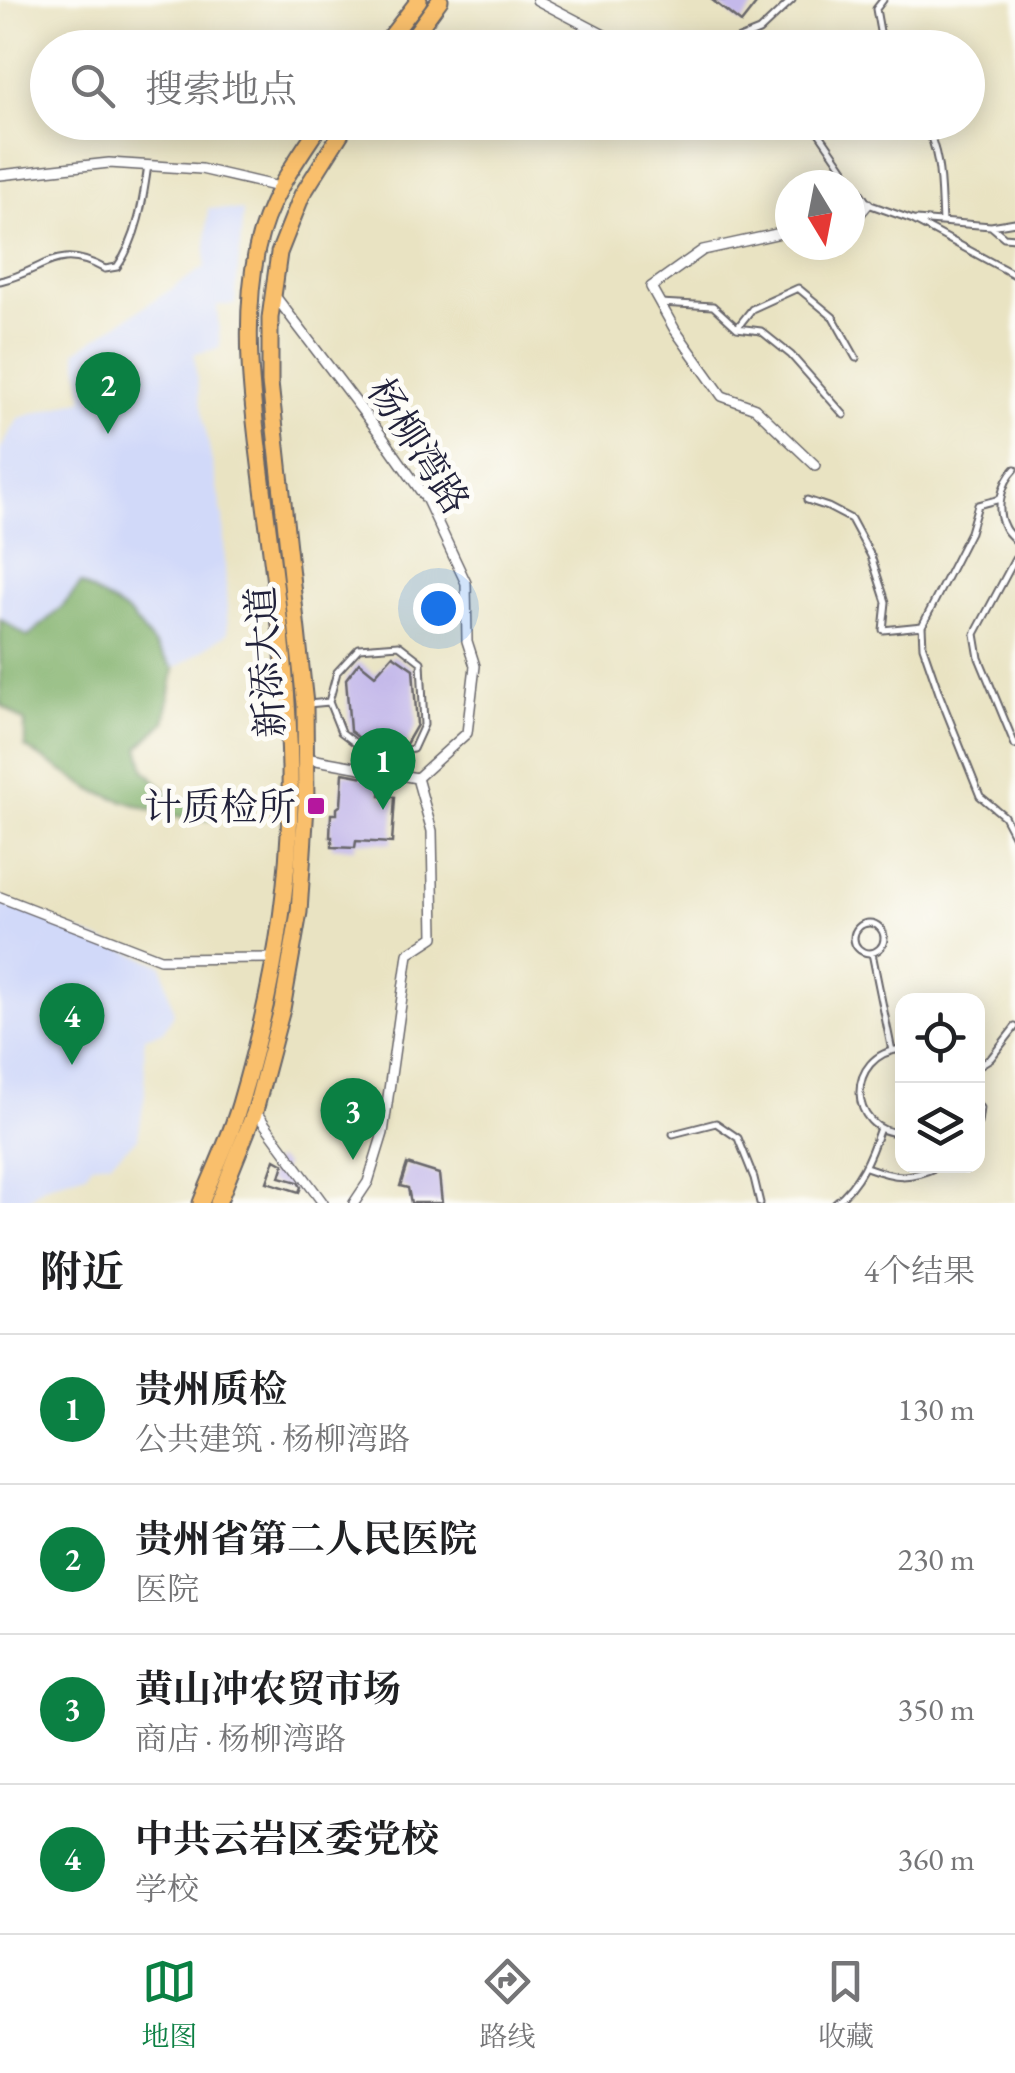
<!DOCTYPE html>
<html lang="zh">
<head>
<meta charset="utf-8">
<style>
  :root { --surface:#fff; --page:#f6f6f6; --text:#202124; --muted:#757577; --line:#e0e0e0; --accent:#0b8043 }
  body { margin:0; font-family:"EB Garamond","Noto Serif SC",serif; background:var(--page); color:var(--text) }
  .controls { position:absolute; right:30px; bottom:30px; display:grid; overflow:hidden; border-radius:20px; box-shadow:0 5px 25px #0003 }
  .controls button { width:90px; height:90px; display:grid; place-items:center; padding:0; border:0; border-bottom:2px solid var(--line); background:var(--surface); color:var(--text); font:50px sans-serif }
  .compass { position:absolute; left:775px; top:170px; width:90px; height:90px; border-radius:50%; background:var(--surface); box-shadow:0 5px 25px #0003; rotate:170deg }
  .you { position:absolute; left:438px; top:608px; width:35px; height:35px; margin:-25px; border:8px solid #fff; border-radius:50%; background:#1a73e8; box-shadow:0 0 0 15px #1a73e833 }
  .badge { display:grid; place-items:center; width:65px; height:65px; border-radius:50%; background:var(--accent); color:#fff; font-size:32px; font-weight:700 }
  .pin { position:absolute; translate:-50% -82px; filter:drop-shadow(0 2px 5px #0008) }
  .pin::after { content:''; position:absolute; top:52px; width:35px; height:30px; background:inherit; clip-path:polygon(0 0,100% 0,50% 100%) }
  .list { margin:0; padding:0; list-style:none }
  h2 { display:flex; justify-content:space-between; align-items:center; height:130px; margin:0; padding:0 40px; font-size:42px }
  h2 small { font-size:32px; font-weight:400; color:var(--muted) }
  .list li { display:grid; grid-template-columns:65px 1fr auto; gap:30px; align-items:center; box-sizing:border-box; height:150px; padding:0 40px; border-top:2px solid var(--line) }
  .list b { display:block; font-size:38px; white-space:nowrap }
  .list p { margin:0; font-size:32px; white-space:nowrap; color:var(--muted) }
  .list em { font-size:32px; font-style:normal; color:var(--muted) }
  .icon { flex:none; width:55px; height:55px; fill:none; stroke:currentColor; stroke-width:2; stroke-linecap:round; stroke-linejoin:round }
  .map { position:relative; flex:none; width:1015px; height:1203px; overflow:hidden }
  .search { position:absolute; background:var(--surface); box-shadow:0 5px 25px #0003; left:30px; right:30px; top:30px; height:110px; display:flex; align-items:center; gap:25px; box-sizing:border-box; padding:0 35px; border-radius:55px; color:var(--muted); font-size:38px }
  .sheet { height:730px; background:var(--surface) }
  nav { display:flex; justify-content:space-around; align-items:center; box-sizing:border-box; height:140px; border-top:2px solid var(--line); background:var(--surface); font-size:28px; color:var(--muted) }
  nav a { display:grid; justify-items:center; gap:5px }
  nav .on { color:var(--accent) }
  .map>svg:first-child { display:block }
  .built { fill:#d1d9f9 }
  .forest { fill:#80b06b; stroke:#516953; stroke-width:2.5 }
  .building { fill:#c4b9ea }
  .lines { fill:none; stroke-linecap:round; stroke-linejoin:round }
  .lane-casing { stroke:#68666a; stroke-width:9 }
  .street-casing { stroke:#68666a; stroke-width:12 }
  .primary-casing { stroke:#68666a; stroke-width:19 }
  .lane { stroke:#fff; stroke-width:5 }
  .street { stroke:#fff; stroke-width:9 }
  .primary { stroke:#f9bf6c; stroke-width:15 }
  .poi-dot { fill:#b5179e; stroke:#fdfcf7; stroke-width:4 }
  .labels { text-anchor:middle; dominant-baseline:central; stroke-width:10; stroke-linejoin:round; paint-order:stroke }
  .street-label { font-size:38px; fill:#22223b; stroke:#fdfcf7 }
  .poi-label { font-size:38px; fill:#22223b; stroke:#fdfcf7; text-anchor:end }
</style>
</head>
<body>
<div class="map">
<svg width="1015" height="1203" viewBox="0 0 1015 1203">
  <rect width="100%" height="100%" fill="#fdfcf7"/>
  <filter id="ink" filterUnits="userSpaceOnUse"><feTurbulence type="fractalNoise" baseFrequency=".01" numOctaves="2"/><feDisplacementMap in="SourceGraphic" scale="20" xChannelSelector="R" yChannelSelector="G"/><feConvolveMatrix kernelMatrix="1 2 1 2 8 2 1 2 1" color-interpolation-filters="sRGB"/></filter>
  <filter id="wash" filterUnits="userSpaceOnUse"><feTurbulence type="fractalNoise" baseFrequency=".0048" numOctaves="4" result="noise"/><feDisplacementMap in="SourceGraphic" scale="40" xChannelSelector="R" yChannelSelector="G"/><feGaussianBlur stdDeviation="2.25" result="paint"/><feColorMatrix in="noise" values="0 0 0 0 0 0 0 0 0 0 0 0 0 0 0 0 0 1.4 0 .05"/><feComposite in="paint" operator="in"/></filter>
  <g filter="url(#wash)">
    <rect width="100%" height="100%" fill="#e9e3c2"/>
    <path class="built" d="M208,208L243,211L235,305H217L220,348L194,354L199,396L223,518L228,633L174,669L129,614L81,584L62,607L27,637L0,619V450L19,418L84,399L76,351L205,267Z
      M0,904L20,908L162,965L174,1014L162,1032L144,1037L145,1094L138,1138L110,1162L92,1164L86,1173L44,1186L23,1203H0Z"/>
    <path class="forest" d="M81,584L129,614L174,669L165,722L139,747L145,770L175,800H204L215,820L170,816L94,791L25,747V722L0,704V619L28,637L62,607Z"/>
    <g id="blocks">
      <path class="building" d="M712,0H759L741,23Z
        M393,655L413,669L417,725L406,744L399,745L382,732L371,747L350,731L346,679L359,662L375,675Z
        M343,773L381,780L380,796L395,797L392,843L356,841L355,848L332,847V837H330L331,814H337V808L341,805Z
        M275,1159L284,1164L280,1177L298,1182L301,1187L299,1192L267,1182Z
        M407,1164L439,1174L442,1203H411L408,1188L400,1186Z"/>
    </g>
  </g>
  <g filter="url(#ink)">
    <use href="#blocks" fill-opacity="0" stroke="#68666a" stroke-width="2.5"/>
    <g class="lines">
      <g class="lane-casing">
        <path id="lane" d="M883,0L876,9L883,48
          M717,48L759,31L792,0
          M807,122L817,130L868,204L913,220L1015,275
          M924,122C942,156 940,185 942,222
          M916,220L991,226L1004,237L1015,238
          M991,226L1015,222
          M0,281C45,271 56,242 105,269L117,267C138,238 143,200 148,165
          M660,303L713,306L737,328L761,331L791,355L844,415
          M737,328L752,309L798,288L833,317L856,358
          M1015,469C1002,482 995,509 1004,526C1006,532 1011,535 1015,540
          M1000,499L978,505L970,532L922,626L923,647L940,696L980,796L1004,816L1015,837
          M807,500L828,507L851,519L871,556L886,602L883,630L922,626
          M1015,559L975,634L979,658L1015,745
          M308,704L329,702L341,732L371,755L413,749L424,725L421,662L399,645L359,648L337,672L329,702
          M854 938a15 15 0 1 1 30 0a15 15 0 1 1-30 0Z
          M872,953L892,1051
          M902,1049C845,1054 847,1133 902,1133
          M978,1066L991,1058L1015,1027
          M978,1106L980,1108L978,1123
          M673,1134L716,1123L738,1138L754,1178L760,1203
          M866,1167C896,1178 909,1180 939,1166
          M835,1203C860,1183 870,1157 880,1128"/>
      </g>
      <g class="street-casing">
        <path id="street" d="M537,0L629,48
          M0,175L109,163L201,169L279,187
          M850,218L858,216L868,204
          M790,231L703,250L651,287L675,330L722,396L755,408L815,465
          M275,296L381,435L427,500L466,583L467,641L475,666L467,733L417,778L432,831L434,937L408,954L383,1133L368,1182L354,1203
          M305,758L417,778
          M0,897L160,959L273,958
          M252,1110L255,1111L323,1203"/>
      </g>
      <g class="primary-casing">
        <path id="primary" d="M382,48L419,0
          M405,48L440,0
          M201,1203C214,1170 230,1138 240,1104C268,1009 288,906 290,806C292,706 278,605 265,505C255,420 240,335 257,249C267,201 295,162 322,122
          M218,1203L255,1111L282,1009L299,912L306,806L305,704L270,383V318L279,253L302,195L348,122"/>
      </g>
      <use href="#lane" class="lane"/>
      <use href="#street" class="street"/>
      <use href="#primary" class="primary"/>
    </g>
  </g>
  <rect class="poi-dot" x="306" y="796" width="20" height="20" rx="5"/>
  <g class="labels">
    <g class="street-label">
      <text transform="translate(419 446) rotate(57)">杨柳湾路</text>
      <text transform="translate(265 662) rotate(-94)">新添大道</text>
    </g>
    <g class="poi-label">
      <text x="296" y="806">计质检所</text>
    </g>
  </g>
</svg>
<div class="controls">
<button><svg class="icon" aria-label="locate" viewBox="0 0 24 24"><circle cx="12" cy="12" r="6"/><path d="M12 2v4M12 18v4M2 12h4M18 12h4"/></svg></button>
<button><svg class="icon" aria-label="layers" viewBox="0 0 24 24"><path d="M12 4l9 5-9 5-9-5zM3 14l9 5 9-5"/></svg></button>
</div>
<svg class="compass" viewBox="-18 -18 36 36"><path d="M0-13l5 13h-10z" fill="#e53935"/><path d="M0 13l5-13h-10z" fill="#757577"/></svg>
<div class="you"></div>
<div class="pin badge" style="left:383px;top:810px">1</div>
<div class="pin badge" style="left:108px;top:434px">2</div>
<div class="pin badge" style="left:353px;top:1160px">3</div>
<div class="pin badge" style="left:72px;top:1065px">4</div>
<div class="search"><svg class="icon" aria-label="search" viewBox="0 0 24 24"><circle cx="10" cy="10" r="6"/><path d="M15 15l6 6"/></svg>搜索地点</div>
</div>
<section class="sheet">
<h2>附近<small>4个结果</small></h2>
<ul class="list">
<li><span class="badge">1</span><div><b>贵州质检</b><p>公共建筑 · 杨柳湾路</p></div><em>130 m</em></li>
<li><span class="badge">2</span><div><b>贵州省第二人民医院</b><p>医院</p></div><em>230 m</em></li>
<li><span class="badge">3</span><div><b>黄山冲农贸市场</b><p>商店 · 杨柳湾路</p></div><em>350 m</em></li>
<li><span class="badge">4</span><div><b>中共云岩区委党校</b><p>学校</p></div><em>360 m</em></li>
</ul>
</section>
<nav>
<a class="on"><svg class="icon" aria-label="map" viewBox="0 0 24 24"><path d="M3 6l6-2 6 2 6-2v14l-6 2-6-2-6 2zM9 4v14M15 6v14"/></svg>地图</a>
<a><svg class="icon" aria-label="directions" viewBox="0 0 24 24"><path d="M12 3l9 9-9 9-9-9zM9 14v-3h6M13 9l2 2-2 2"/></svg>路线</a>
<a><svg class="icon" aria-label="saved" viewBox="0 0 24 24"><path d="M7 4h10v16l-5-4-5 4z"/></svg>收藏</a>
</nav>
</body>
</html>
